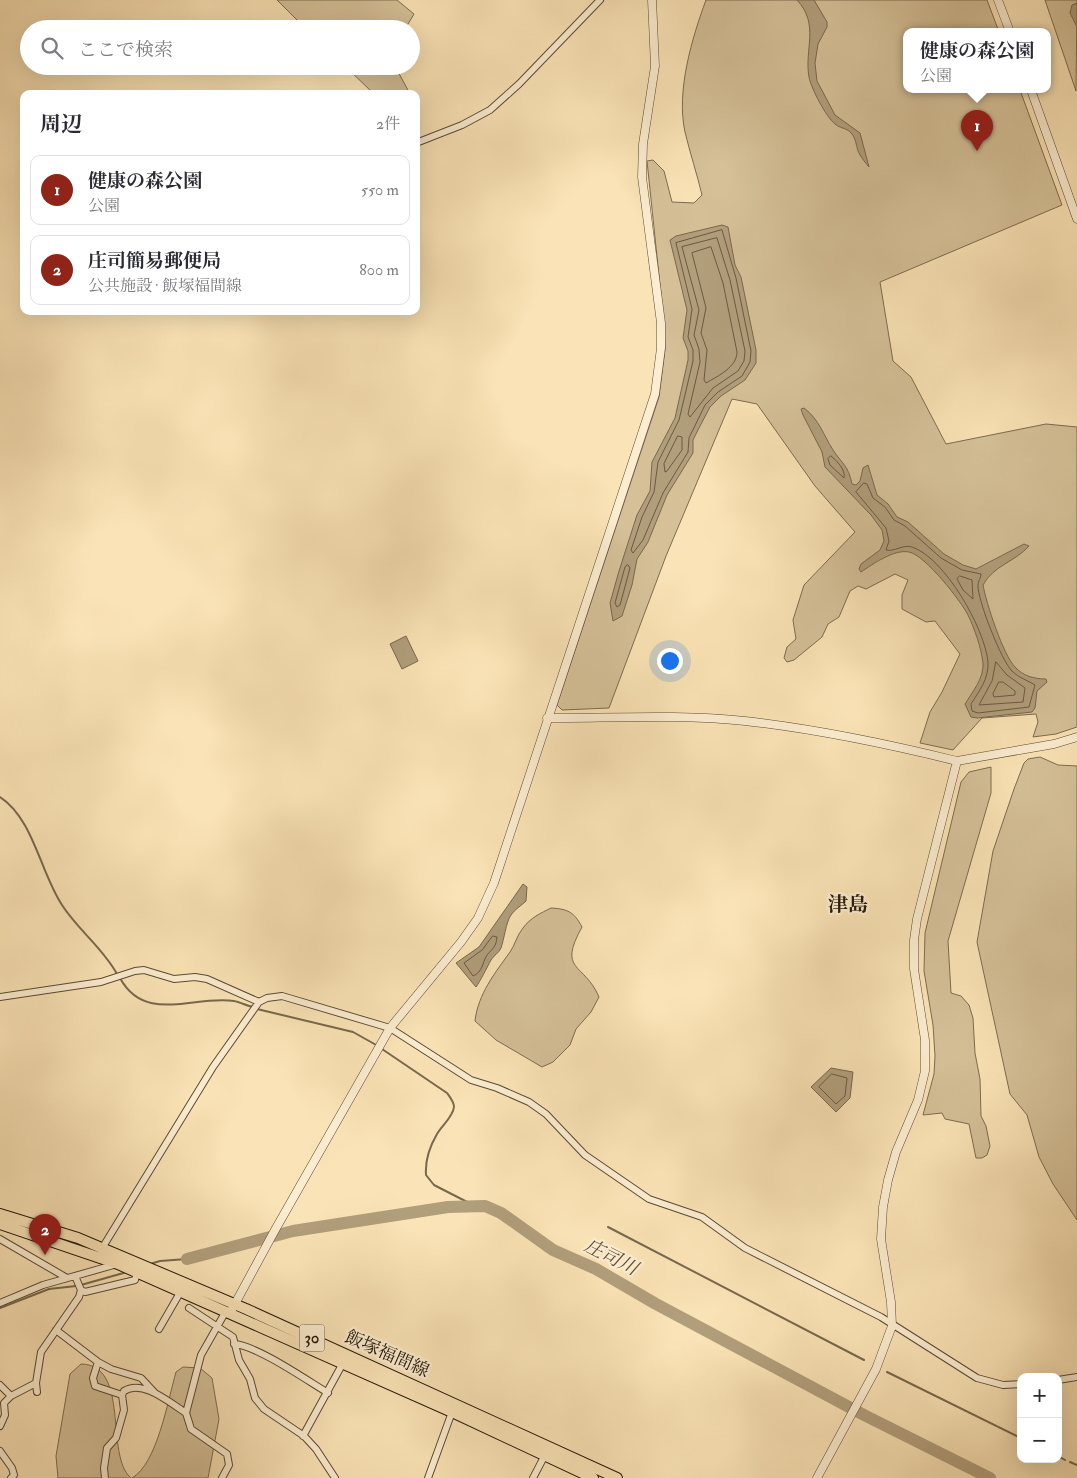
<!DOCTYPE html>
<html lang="ja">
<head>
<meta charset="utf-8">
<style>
  :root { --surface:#fff; --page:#f7f7f7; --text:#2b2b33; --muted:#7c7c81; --line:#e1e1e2; --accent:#8f2418 }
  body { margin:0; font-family:"IM FELL Double Pica","Noto Serif JP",serif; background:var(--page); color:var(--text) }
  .controls { position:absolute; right:15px; bottom:15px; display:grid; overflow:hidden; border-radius:10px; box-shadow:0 5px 20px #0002 }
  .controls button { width:45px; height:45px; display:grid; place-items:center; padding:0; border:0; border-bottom:1px solid var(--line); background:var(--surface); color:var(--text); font:25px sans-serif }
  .you { position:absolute; left:669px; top:660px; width:18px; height:18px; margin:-12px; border:4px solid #fff; border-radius:50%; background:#1a73e8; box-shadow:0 0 0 8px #1a73e833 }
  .badge { display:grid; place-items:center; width:32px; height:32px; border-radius:50%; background:var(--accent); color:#fff; font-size:16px; font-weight:700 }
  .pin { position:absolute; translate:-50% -41px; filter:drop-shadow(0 1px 2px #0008) }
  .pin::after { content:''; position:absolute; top:26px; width:18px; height:15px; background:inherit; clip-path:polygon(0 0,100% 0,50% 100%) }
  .popup { position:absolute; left:903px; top:28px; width:148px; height:65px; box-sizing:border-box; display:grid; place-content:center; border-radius:10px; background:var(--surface); filter:drop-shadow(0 1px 4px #0005); font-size:16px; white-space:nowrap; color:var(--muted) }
  .popup b { font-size:19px; color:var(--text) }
  .popup::after { content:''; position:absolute; left:50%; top:100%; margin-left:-10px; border:10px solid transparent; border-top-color:var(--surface) }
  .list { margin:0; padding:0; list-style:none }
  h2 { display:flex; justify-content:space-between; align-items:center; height:65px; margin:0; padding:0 20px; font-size:21px }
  h2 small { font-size:16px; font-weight:400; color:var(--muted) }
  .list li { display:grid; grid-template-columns:32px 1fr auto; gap:15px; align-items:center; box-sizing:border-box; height:70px; margin:0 10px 10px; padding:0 10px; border:1px solid var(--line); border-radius:10px }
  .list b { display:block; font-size:19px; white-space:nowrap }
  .list p { margin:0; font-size:16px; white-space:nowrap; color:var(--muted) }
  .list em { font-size:16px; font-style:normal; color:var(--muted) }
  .icon { flex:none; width:28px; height:28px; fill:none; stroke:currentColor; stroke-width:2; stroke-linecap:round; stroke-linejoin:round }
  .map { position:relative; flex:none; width:1077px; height:1478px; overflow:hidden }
  .search { position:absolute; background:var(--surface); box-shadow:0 5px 20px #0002; left:20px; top:20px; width:400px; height:55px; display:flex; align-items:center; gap:12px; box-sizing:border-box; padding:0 18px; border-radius:28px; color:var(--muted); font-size:19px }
  .panel { position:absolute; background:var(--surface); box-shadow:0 5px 20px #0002; left:20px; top:90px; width:400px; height:225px; border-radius:10px }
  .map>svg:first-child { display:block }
  .green { fill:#d5c098; stroke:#7c6c50 }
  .water { fill:#b19e7b; stroke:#78684d }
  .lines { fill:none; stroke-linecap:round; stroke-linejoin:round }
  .shore { stroke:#6a5a42; stroke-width:1 }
  .stream { stroke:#78684d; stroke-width:2 }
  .river { stroke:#b19e7b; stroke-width:12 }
  .minor-casing { stroke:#594a34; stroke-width:8 }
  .tertiary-casing { stroke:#594a34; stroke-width:9 }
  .primary-casing { stroke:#231708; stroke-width:12 }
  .minor { stroke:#fcedd0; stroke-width:6 }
  .tertiary { stroke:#fcedd0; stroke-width:8 }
  .primary { stroke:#fae3b6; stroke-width:10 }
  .labels { text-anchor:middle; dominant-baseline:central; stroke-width:4.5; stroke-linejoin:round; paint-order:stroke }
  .shield { fill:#fcedd0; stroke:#645744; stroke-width:1 }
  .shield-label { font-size:16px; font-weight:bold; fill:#231708 }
  .street-label { font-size:18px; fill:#231708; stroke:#fcedd0 }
  .water-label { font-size:19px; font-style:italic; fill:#5c4d36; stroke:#fcedd0 }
  .quarter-label { font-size:20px; font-weight:bold; fill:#231708; stroke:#fcedd0 }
</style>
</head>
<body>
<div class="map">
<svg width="1077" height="1478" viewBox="0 0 1077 1478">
  <rect width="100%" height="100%" fill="#fae3b6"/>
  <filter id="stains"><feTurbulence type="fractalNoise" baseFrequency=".004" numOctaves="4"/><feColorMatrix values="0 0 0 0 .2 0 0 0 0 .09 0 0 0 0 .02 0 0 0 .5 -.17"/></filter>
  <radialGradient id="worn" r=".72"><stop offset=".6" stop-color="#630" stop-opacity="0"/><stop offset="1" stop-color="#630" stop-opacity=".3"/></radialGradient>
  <path class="green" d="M277,0H397L414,14L405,29H306Z
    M706,0H987L999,32H907V90H1020L1062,205L880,282L893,361L911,377L946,444L1046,424L1077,427V727L1056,734L1033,737L1038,722L1036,714L982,718L953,750L920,743L930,712L942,692L960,654L935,621L926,622L902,609V595L908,580L895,574L866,589L858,586L850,591L839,617L828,624L822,637L794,660L787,662L784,658L787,647L796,639L793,620L804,585L855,532L815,486L757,404L732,399L666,556L609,708L562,710L557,705L659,397L665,350L664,323L647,161L653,160L664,171L672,202L694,203L702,195C697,174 690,153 685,132C676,91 692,38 706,0Z
    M1045,0H1077L1076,91Z
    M345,66H395L410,94H374Z
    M1040,757L1058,765L1077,766V1220L1053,1184L1039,1157L1027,1115L1010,1094L977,942L993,851L1014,789L1024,763L1028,759Z
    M991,767V793L948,941L951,993L961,996L969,1005L973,1018L975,1053L980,1079L981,1116L986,1126L990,1146L987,1155L982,1158H976L969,1124L945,1119L942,1113L923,1115L934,1074L935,1056L933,1025L924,971L925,933L961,782L969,772Z
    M551,908C568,909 574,912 582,927C557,972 584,962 599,997L591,1012L576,1029L570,1045L553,1062L542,1067L496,1040L475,1021C478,994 495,973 510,952C515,945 517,935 523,928C530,918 541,913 551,908Z
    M81,1364C131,1365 104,1455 131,1478H58L56,1456L70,1374Z
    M183,1367L200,1368L212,1378L219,1419L208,1478H132C157,1464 168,1400 176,1372Z"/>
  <path class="water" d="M797,0H814L827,22V27L818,44L815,63L817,81L835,115L860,133L869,167C865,162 860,156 858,151C856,145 856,138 851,133C847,128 839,128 835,124C826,117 811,88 809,77C804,49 820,25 797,0Z
    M1077,3V27L1070,13L1072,5Z
    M722,225L728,227L735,265L741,277L756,350V363L745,380L721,396L710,407L699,428L693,440V453L667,495L648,542L637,559L632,585L622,616L613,621L610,603L619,571L637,515L650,491L652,462L675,418L688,360V351L683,338L687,310L670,240L676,236Z
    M804,408C819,419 824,436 833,450C843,465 848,465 852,484L856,485L860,481L863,468L868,465L877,495L888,504L897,517L908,522L944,554L963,565L976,569L1024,544L1029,546C1015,562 994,565 983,585C986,602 1003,655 1015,667C1023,676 1034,679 1046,679L1047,682L1037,691L1035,708L1032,712L977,718L971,717L965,704C973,691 984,678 983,663C981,647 975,630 968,615C961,601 925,555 909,552C894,549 873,564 861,572L859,569L861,564L880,550L884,541L882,530L871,515L825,467L822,452L803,415L801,409Z
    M406,636L418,661L402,669L390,644Z
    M523,884L527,887L526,901C521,906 515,909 511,915C506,922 504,940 501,948C499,953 493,956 491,960C486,969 481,980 476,987L456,963L479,947Z
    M831,1068L853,1072L850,1098L836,1112L811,1087Z"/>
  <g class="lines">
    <path class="shore" d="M722,230L736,278L751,351L750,362L742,376L718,392L705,405L689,438L688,452L663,493L643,540L633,553L631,550L642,517L654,492L658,462L679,420L693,361V350L688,337L692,309L676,243Z
      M717,238L730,280L745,351L744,361L738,371L713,388L690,417L688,414L700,362L699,349L694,335L699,310L682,247Z
      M711,247L723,283L737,352C737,367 718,376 706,383L704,380L707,350L701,333L706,308L692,253Z
      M678,436L682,437V450L667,471L665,472L664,464Z
      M831,456C837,461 846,470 844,478L830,465L828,459Z
      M864,483L867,484L873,498L885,507L894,520L905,526L941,558L962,570L981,574C981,578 978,581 978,585C977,599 1002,662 1012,671C1019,678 1027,680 1035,685L1029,707L978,713L972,711L971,704C979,691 989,679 988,662C985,629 945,558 912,547C903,544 895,552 886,550L889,541L886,528L856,492Z
      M628,565L630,568L620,605L617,607L615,603L625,567Z
      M960,576L972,580L973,599L963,590L957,579Z
      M996,662L1007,675L1025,688L1023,702L979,705L992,681Z
      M999,682H1003L1015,691V695L994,697L993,694Z
      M493,936L497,937C496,947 493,948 487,955C482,963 483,972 473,976L464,963L482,950Z
      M832,1074L847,1078L845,1096L836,1104L819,1087Z"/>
    <path class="stream" d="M0,797C33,818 41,874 62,905C78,930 103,948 117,974
      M120,978C145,1024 193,995 234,1001C240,1002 247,1006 253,1007
      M257,1009L353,1032L378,1046
      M382,1049L447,1093C450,1097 454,1102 454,1107C453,1117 442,1125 437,1134C430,1146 425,1161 426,1175L434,1185L475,1206
      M608,1227L864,1360
      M150,1264L160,1261L187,1259
      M81,1285L127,1272
      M0,1308L49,1289L76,1286
      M887,1372L1021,1438
      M1058,1456L1065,1460
      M1070,1462L1077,1465"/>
    <path class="river" d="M187,1259L293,1231L448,1207L485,1206L501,1213L553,1250L596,1269L656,1304L864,1415L990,1478"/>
    <g class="minor-casing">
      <path id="minor" d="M416,143L462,125L490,110L519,84L600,0
        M0,997L101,982L135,971L144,970L174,979L195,977L207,979L259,1002
        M0,1239L67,1278
        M101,1250L213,1067L259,1002L267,998L282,996L390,1028L471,1080L497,1088L529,1102L546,1114L585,1155L649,1199L702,1217L745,1248L881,1317L977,1378L1003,1385L1021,1384
        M81,1290L85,1292L135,1280L137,1272
        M0,1303L43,1285L117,1264
        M189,1308L233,1337L239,1360L250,1379L255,1398L264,1409L304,1436L316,1449L335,1478
        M159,1329L181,1291
        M56,1330L98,1362L93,1378L95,1386L122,1395L124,1410L116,1438L107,1448L104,1468L105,1478
        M234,1344C256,1345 308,1381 328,1393
        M98,1362L111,1369L141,1378L155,1393
        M1058,1380L1077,1377
        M36,1383L37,1392
        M0,1385L11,1396L4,1403L5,1415L0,1426
        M122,1395L124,1391C143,1379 170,1403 186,1413
        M11,1396L36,1383L41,1352L79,1297L81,1290L75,1276
        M303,1436L343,1363
        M0,1451L12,1468L14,1475L11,1478
        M222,1478L229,1465L227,1454L191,1429L186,1413L201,1355L226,1311
        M428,1478L452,1412
        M533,1478L545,1455"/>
    </g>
    <g class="tertiary-casing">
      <path id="tertiary" d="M998,0L1010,32
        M1031,90L1077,219
        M547,718C613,718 680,714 745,721C816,729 888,744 957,761L917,919L914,940V969L925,1040V1071L918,1100L896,1152L888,1180L883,1207L881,1239L891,1302L892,1326L876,1369L817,1478
        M957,761L1054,744L1077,737
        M230,1313L275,1230L390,1028L461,942L478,918L494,883L655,394L661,348V323L642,177L643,144L655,66L652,0"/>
    </g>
    <g class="primary-casing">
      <path id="primary" d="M0,1214L78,1238L246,1309L617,1478
        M0,1224L118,1264L452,1412L593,1478"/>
    </g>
    <use href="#minor" class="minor"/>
    <use href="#tertiary" class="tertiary"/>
    <use href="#primary" class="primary"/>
  </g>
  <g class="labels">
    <rect class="shield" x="299.5" y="1324.5" width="25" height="27" rx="4"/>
    <g class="shield-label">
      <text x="312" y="1338">30</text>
    </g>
    <g class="street-label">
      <text transform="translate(387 1354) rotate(24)">飯塚福間線</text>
    </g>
    <g class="water-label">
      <text transform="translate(611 1257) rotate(27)">庄司川</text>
    </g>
    <g class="quarter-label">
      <text x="848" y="904">津島</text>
    </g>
  </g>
  <rect width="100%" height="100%" filter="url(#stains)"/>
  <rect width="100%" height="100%" fill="url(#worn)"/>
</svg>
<div class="controls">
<button>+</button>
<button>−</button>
</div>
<div class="you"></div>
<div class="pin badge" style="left:977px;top:151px">1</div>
<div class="popup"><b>健康の森公園</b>公園</div>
<div class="pin badge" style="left:45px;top:1255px">2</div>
<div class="search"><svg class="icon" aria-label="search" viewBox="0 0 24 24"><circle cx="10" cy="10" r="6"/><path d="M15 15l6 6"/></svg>ここで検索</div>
<section class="panel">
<h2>周辺<small>2件</small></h2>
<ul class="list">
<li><span class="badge">1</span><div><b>健康の森公園</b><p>公園</p></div><em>550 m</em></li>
<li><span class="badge">2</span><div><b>庄司簡易郵便局</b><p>公共施設 · 飯塚福間線</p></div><em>800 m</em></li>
</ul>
</section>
</div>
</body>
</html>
